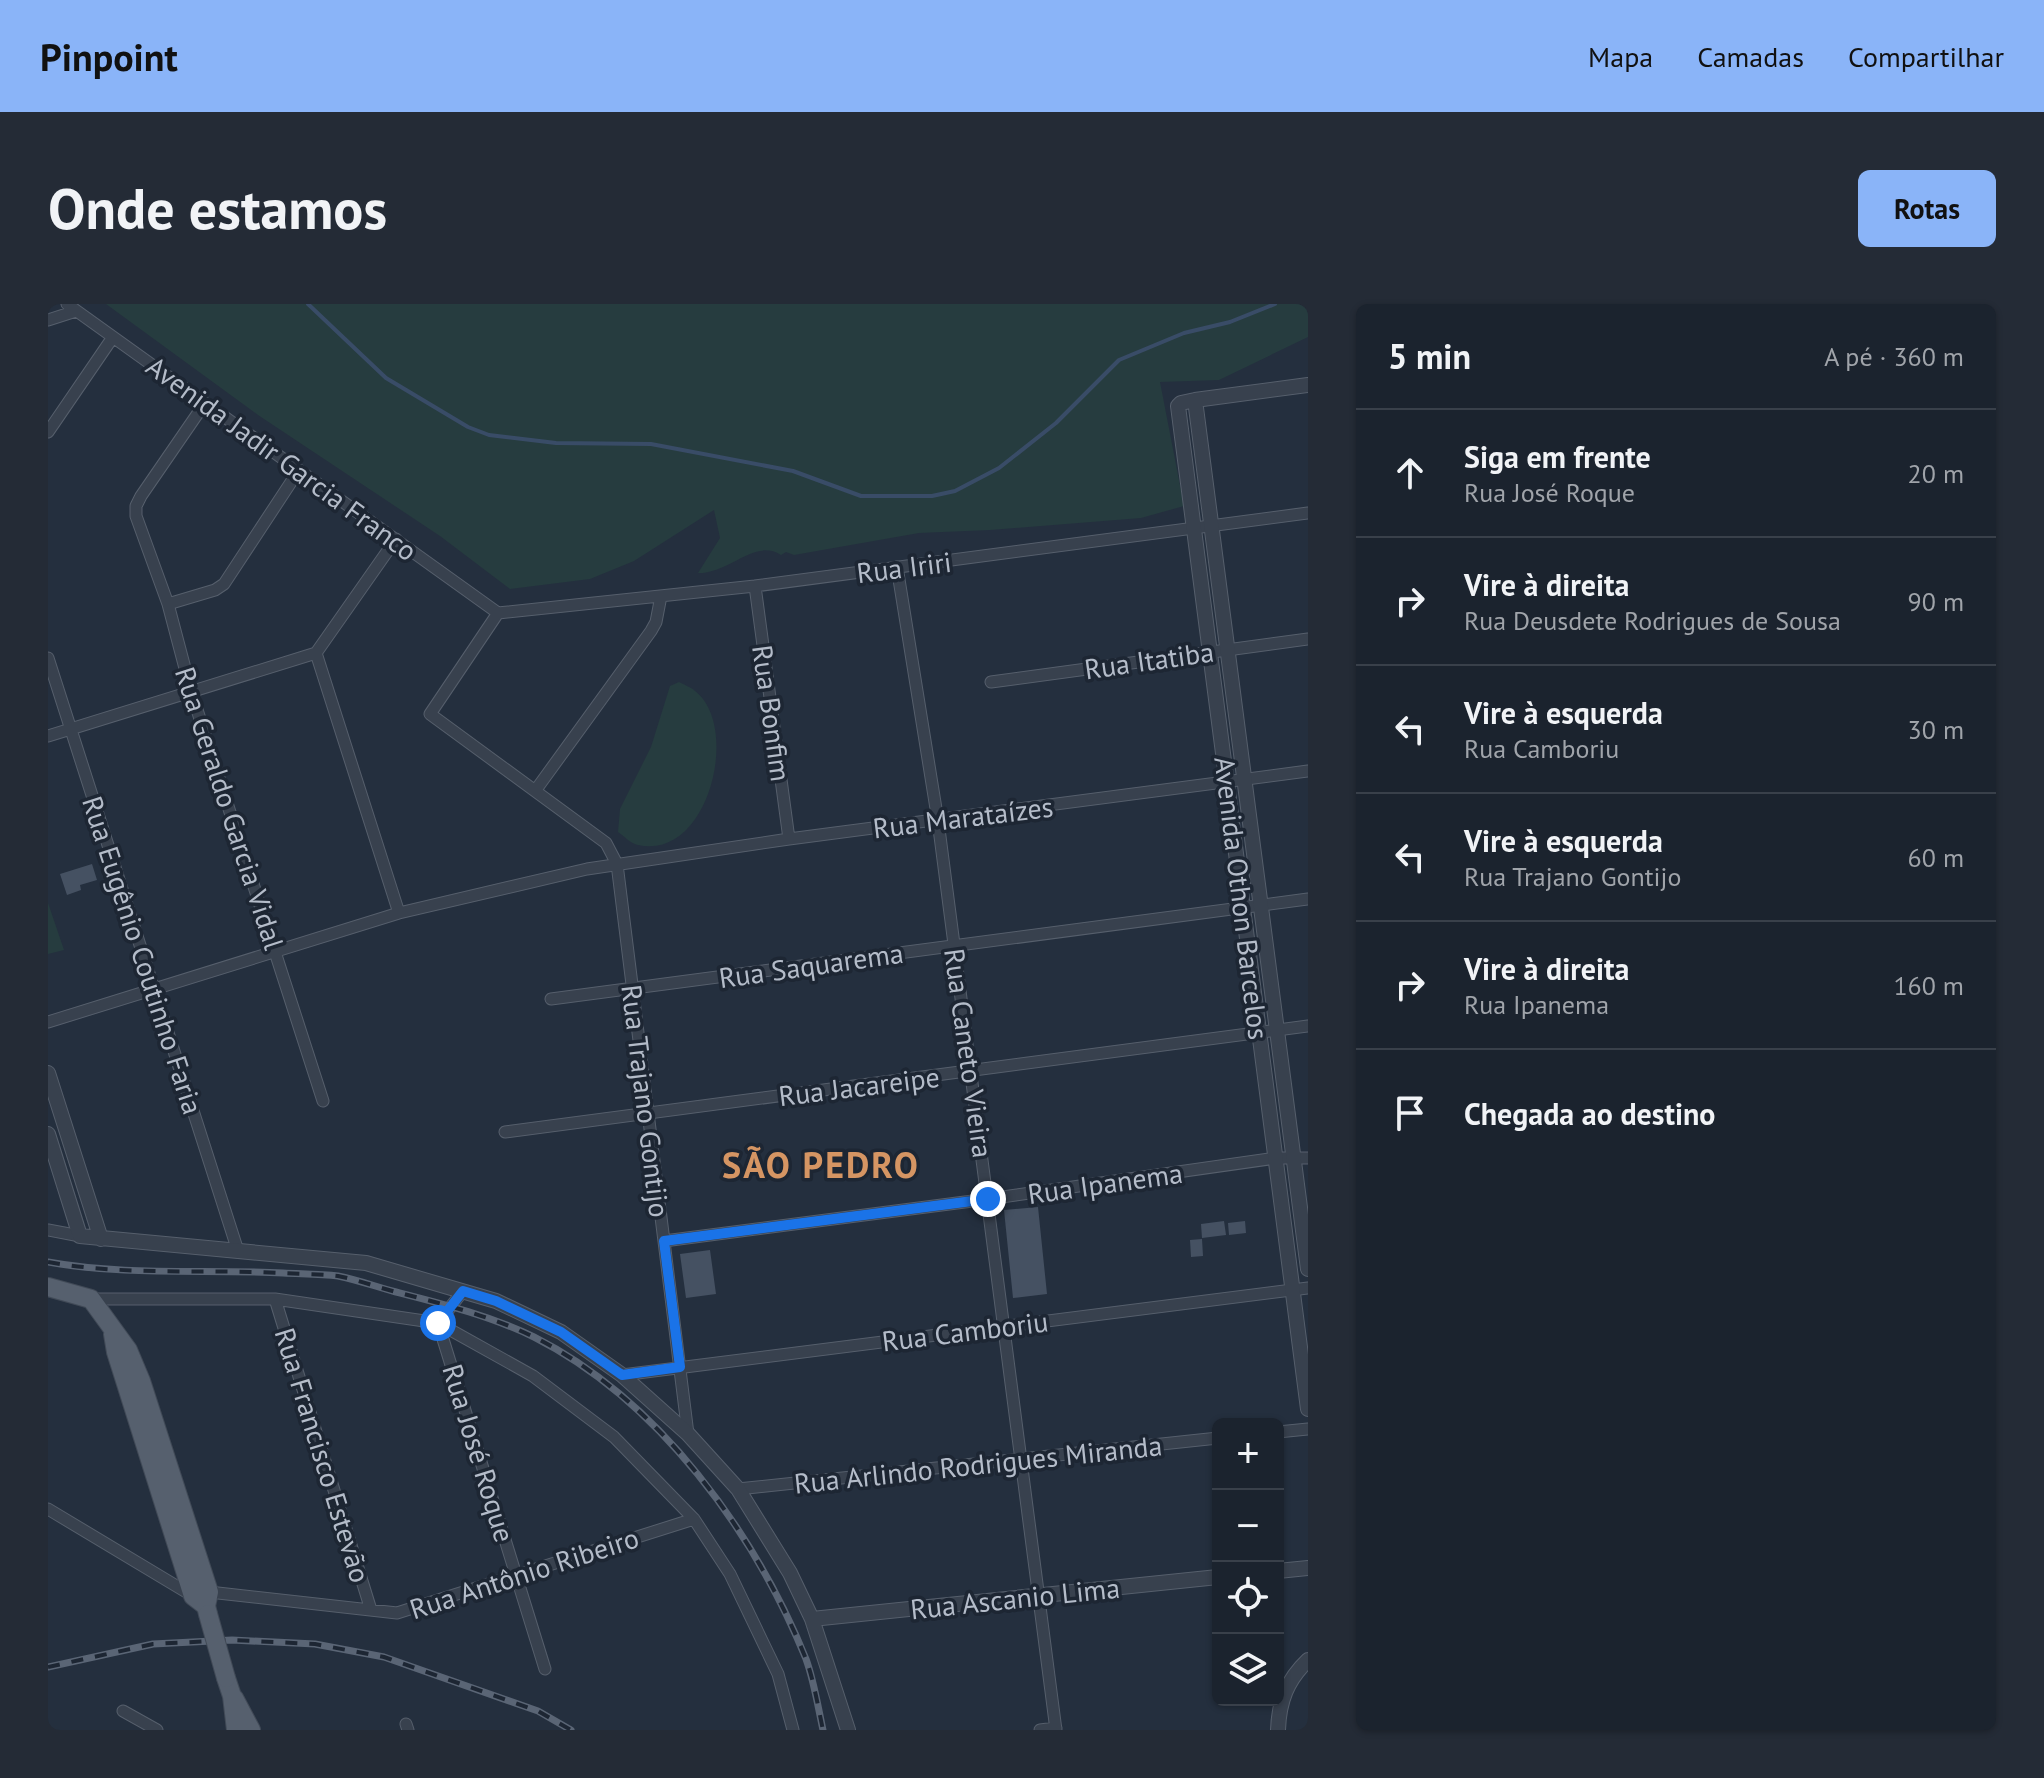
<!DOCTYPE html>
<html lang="pt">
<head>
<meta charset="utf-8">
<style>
  :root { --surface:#1b232e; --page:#242b36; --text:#f1f3f6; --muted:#a0a4aa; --line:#39404a; --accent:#8ab4f8 }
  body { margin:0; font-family:"PT Sans",sans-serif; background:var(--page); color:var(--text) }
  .controls { position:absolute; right:24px; bottom:24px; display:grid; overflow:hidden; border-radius:12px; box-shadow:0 2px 6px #0004 }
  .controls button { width:72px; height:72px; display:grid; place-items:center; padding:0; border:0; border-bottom:2px solid var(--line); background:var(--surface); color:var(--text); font:40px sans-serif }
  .stop { position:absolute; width:24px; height:24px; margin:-18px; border:6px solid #1a73e8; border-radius:50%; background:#fff }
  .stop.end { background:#1a73e8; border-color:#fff; box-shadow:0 2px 8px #0008 }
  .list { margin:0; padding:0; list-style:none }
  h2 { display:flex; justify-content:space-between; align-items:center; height:104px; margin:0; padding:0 32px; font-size:34px }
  h2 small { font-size:26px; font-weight:400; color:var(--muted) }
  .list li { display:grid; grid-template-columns:52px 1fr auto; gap:24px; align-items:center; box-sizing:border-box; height:128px; padding:0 32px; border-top:2px solid var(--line) }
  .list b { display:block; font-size:30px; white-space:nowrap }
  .list p { margin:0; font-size:26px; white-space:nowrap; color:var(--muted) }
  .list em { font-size:26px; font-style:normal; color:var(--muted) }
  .icon { flex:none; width:44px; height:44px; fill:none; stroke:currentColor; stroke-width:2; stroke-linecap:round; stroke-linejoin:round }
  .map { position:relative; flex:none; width:1260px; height:1426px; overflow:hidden; border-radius:12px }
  header { display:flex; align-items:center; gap:48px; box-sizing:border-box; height:112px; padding:0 40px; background:var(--accent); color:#111 }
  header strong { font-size:38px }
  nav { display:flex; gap:44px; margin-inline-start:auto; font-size:28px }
  .intro { display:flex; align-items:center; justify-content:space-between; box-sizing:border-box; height:192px; padding:0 48px }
  h1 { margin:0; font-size:56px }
  .button { padding:20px 36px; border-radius:12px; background:var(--accent); color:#111; font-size:28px; font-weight:700 }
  main { display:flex; gap:48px; padding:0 48px }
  aside { flex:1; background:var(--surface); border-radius:12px; box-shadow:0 2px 6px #0004 }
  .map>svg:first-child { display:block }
  .green { fill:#263c3f }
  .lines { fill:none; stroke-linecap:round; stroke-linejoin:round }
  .stream { stroke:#394c67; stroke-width:4 }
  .building { fill:#455162 }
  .minor-casing { stroke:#565f6c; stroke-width:13 }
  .tertiary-casing { stroke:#565f6c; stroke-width:16 }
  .primary-casing { stroke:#414a57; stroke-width:20 }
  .minor { stroke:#38414e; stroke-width:11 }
  .tertiary { stroke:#38414e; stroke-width:14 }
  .primary { stroke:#56606e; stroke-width:18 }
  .rail-casing { stroke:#5a6575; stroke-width:7 }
  .rail { stroke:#1d2633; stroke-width:4; stroke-dasharray:12; stroke-linecap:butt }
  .primary-bridge-casing { stroke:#414a57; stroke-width:20; stroke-linecap:butt }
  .primary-bridge { stroke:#56606e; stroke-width:18 }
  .route { stroke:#1a73e8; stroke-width:10 }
  .labels { text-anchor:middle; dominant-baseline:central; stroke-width:7; stroke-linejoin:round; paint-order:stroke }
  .street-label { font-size:28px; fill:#b4bcc9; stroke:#1d2633 }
  .district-label { font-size:36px; font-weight:bold; letter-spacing:2px; fill:#d59563; stroke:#1d2633 }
</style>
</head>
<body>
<header>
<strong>Pinpoint</strong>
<nav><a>Mapa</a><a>Camadas</a><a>Compartilhar</a></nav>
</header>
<div class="intro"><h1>Onde estamos</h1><a class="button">Rotas</a></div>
<main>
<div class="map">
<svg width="1260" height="1426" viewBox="0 0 1260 1426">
  <rect width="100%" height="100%" fill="#242f3e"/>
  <path class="green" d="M58,0H1260V33L1171,76L1112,78L1136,202L1093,214L942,226L871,229L746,251L738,248L733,251C706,234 683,269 650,269L672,234L666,206L586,257L542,275L462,285L392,232L210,111Z
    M631,378C636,381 643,383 647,387C693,422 661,557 590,541C583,540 576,532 570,528L572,505L603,443L622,382Z
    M0,599L16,646L0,650Z"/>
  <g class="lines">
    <path class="stream" d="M260,0L338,74L420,123L441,131L508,139L603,140L745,167L813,192H884L907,187L951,164L1008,119L1071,56L1136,29L1182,18L1227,0"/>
  </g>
  <path class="building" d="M44,560L49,576L32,581L33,586L19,591L12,570Z
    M990,903L999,990L965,994L956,906Z
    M1176,917L1178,931L1154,934L1153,920Z
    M1197,917L1198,929L1181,931L1180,919Z
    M1154,935L1155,952L1143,953L1142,936Z
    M662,946L668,990L638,994L632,950Z"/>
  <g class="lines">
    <g class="minor-casing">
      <path id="minor" d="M19,0L450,309
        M0,16L28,7
        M157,99L93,192L88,202V212L120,300L143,387L275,797
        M0,128L65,33
        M849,263L890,517L1008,1426
        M707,282L741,535
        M120,300L167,286L176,280L251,166
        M450,309L382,410L558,539L569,560L640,1130
        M450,309L707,282L1260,209
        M268,349L351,609
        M0,354L190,947
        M943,378L1260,335
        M0,432L268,349L348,235
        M487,487L603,327L608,318L613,292
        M503,695L1260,595
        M0,718L351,609L539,565L741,535L1260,467
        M457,828L1260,722
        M0,926L32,932
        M616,937L940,895L1228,854H1260
        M415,987L390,1019L497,1365
        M43,995H227L390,1019L485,1072L566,1133L646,1215L682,1270L730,1370L745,1426
        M227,995L323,1306
        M574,1071L1260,984
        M1230,1128L1260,1125
        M690,1185L1170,1134
        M0,1205L145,1292L161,1288L349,1309L646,1215
        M75,1407L109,1426
        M358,1420L360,1426
        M992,1426L1008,1424"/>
    </g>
    <g class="tertiary-casing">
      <path id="tertiary" d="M1260,81L1147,96L1133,99L1130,102L1260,1105
        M1147,96L1260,965
        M0,769L53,935
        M0,830L32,932L318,959L448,997L513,1028L574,1071L640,1130L690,1185L742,1269L764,1315L800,1426
        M1230,1267L1260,1264
        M764,1315L1170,1273
        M1230,1426C1231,1397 1239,1376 1260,1356"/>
    </g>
    <g class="primary-casing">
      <path id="primary" d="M0,983L43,995L80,1046L93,1077L161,1288L158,1302L160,1310
        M65,1030L68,1048L145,1292L158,1302
        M178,1374L184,1392L188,1426
        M186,1394L203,1426"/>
    </g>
    <use href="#minor" class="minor"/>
    <use href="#tertiary" class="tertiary"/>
    <use href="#primary" class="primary"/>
    <g class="rail-casing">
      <path id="rail" d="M0,958C77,972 157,965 235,969C253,970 272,970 290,972C310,976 329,983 348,988C395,1000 443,1012 486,1033C611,1096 707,1229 758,1355C766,1377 770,1403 775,1426
        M0,1363L105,1340L184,1336L267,1340L336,1353L490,1407L523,1426"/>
    </g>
    <use href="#rail" class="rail"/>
    <g class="primary-bridge-casing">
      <path id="primary-bridge" d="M160,1310L178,1374"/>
    </g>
    <use href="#primary-bridge" class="primary-bridge"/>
  </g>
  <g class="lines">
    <path class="route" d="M390,1019L415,987L448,997L513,1028L574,1071L632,1063L616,937L940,895"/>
  </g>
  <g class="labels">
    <g class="street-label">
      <text transform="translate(234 154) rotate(36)">Avenida Jadir Garcia Franco</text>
      <text transform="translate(856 263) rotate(-7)">Rua Iriri</text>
      <text transform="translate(1101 356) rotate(-8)">Rua Itatiba</text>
      <text transform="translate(724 409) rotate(82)">Rua Bonfim</text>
      <text transform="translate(182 504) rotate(72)">Rua Geraldo Garcia Vidal</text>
      <text transform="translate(915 513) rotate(-7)">Rua Marataízes</text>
      <text transform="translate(1194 594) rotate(83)">Avenida Othon Barcelos</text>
      <text transform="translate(95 651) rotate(72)">Rua Eugênio Coutinho Faria</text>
      <text transform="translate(763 661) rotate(-8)">Rua Saquarema</text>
      <text transform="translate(921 749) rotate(82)">Rua Caneto Vieira</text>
      <text transform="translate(811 782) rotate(-7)">Rua Jacareipe</text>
      <text transform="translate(598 797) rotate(83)">Rua Trajano Gontijo</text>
      <text transform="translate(1057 879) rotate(-8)">Rua Ipanema</text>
      <text transform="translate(917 1027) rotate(-7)">Rua Camboriu</text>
      <text transform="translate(431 1149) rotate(73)">Rua José Roque</text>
      <text transform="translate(275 1151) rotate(73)">Rua Francisco Estevão</text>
      <text transform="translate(930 1160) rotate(-6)">Rua Arlindo Rodrigues Miranda</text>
      <text transform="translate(476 1269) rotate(-18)">Rua Antônio Ribeiro</text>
      <text transform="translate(967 1294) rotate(-6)">Rua Ascanio Lima</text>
    </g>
    <g class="district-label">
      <text x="773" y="860">SÃO PEDRO</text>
    </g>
  </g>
</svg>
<div class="controls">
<button>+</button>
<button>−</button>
<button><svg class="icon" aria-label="locate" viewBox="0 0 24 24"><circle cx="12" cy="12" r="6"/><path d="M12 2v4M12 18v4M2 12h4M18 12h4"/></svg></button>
<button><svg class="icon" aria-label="layers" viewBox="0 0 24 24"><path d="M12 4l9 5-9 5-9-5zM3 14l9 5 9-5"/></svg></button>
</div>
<div class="stop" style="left:390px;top:1019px"></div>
<div class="stop end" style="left:940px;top:895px"></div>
</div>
<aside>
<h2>5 min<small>A pé · 360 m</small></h2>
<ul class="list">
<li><svg class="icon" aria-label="ahead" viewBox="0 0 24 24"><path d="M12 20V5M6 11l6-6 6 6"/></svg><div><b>Siga em frente</b><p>Rua José Roque</p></div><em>20 m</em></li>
<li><svg class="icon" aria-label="right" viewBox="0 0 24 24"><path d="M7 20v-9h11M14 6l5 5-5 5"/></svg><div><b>Vire à direita</b><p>Rua Deusdete Rodrigues de Sousa</p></div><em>90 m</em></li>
<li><svg class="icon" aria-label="left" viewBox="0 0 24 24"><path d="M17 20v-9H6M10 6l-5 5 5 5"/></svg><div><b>Vire à esquerda</b><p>Rua Camboriu</p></div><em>30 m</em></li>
<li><svg class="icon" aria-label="left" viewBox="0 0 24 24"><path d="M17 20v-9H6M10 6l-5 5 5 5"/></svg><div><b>Vire à esquerda</b><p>Rua Trajano Gontijo</p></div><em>60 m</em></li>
<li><svg class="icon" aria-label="right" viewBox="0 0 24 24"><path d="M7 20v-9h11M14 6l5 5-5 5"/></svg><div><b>Vire à direita</b><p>Rua Ipanema</p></div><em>160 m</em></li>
<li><svg class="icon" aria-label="arrive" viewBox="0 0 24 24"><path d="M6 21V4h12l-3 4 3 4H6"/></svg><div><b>Chegada ao destino</b></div></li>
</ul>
</aside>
</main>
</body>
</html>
